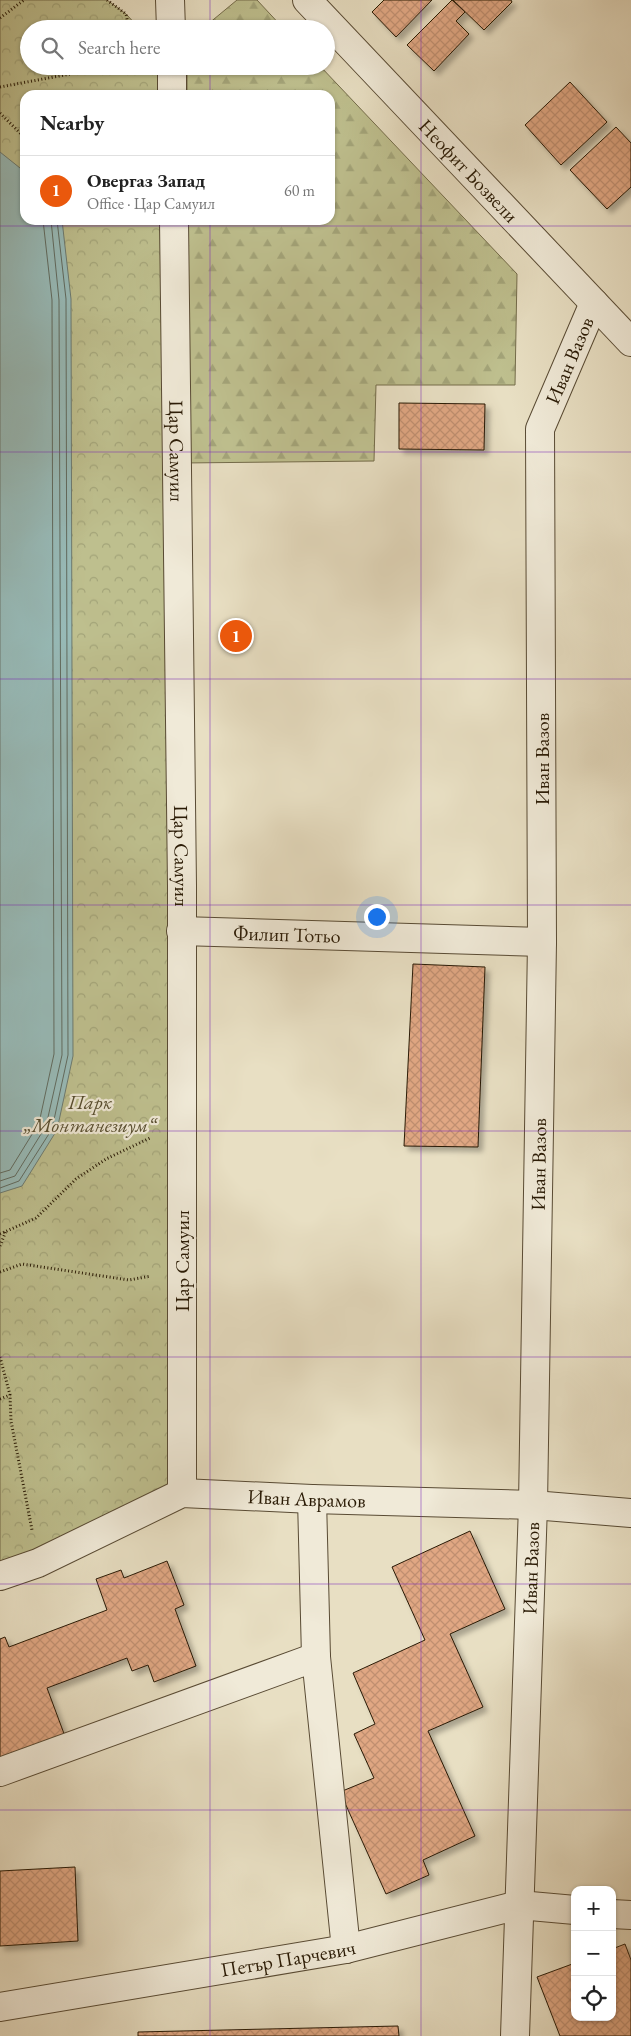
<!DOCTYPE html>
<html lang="en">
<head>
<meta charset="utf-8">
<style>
  :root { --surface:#fff; --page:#f2f2f2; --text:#222; --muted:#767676; --line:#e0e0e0; --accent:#ea580c }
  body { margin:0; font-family:"EB Garamond",serif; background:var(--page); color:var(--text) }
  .controls { position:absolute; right:15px; bottom:15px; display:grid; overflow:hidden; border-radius:10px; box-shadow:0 1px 4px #0004 }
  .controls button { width:45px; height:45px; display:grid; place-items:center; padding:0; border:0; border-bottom:1px solid var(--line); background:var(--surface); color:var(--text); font:25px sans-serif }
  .you { position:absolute; left:376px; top:916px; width:18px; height:18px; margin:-12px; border:4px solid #fff; border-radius:50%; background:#1a73e8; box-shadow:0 0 0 8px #1a73e833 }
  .badge { display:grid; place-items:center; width:32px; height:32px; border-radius:50%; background:var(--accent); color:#fff; font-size:16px; font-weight:700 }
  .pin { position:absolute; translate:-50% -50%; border:2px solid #fff; box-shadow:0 1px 5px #0006 }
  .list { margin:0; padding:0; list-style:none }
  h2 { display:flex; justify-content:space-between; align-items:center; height:65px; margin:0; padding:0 20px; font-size:21px }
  h2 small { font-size:16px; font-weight:400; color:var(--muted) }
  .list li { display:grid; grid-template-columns:32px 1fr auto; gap:15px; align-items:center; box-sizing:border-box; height:70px; padding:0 20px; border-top:1px solid var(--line) }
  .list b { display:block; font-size:19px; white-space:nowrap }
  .list p { margin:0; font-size:16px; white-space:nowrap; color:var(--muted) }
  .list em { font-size:16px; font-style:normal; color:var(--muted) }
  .icon { flex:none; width:28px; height:28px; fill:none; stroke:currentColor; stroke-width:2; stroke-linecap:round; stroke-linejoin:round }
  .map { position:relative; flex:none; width:631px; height:2036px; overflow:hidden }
  .search { position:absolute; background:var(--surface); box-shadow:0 1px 4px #0004; left:20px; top:20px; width:315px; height:55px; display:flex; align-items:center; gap:12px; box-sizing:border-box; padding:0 18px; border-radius:28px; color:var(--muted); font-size:19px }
  .panel { position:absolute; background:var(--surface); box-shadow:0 1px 4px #0004; left:20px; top:90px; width:315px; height:135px; border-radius:15px }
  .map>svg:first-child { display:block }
  .forest { fill:url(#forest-firs); stroke:#746c4a }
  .park { fill:url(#park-crowns); stroke:#746c4a }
  .water { fill:#98bcba; stroke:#6c7b72 }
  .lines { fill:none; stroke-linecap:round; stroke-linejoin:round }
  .shore { stroke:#606b60; stroke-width:1 }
  .building { fill:url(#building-cross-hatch); stroke:#291a05; filter:url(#shadow) }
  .street-casing { stroke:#594b34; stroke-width:30 }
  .path { stroke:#291a05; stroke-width:3; stroke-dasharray:1 2.5; stroke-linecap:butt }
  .street { stroke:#f0ead8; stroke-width:28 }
  .grid { fill:none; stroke:#7b2cbf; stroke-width:1; stroke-opacity:0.55 }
  .labels { text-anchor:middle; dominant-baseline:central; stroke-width:4.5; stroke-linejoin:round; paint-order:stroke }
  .street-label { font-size:20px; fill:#291a05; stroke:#f0ead8 }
  .park-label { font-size:20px; font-style:italic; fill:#564c2e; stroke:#f0ead8 }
</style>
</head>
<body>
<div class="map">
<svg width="631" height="2036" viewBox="0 0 631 2036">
  <defs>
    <pattern id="forest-firs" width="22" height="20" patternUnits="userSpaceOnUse" patternTransform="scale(1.25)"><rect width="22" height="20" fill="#bebf8e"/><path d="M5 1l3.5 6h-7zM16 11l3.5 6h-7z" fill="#a3a479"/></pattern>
    <pattern id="park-crowns" width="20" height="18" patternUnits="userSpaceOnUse" patternTransform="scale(1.25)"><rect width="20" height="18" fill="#bebf8e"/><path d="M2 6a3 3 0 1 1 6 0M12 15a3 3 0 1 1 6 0" fill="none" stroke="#a3a479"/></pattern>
    <pattern id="building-cross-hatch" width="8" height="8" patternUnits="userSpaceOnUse" patternTransform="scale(1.25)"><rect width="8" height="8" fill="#e0a783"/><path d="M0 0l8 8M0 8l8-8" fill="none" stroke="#c08f70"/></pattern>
    <filter id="shadow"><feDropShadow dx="4.5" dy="4.5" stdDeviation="2.5" flood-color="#0004"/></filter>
  </defs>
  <rect width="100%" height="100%" fill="#e8dfc3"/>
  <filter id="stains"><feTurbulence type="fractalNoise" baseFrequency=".004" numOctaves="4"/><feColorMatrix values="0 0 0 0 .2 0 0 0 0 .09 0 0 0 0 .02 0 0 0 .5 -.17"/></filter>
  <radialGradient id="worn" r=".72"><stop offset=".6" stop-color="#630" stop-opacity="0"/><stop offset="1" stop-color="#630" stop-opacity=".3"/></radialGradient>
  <path class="forest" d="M237,0H257L284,29H202Z
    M187,66H320L517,274L515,385H376L374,461L183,463L185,220H330V95H187Z"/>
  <path class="park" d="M0,0H107L126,14L140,29H29V66H163V95H25V220H166L182,1493L0,1576Z"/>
  <path class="water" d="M0,152L25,172V220H62L71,299L73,1056L57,1130L22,1186L0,1193Z"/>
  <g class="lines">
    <path class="shore" d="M0,1173L10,1170L39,1123L54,1054L52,300L43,220
      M0,1181L15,1176L46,1126L62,1055L59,300L51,220
      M0,1188L19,1181L52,1129L68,1055L66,299L57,220"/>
  </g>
  <path class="building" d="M384,0H432L396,37L372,12Z
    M452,0L465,12L456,21L469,34L434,71L407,45Z
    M453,0H511L512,2L484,30Z
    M570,82L607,122L561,165L525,125Z
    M616,127L631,143V187L607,209L570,170Z
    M399,403L485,404L484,450L399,449Z
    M413,964L485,967L478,1147L404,1146Z
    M470,1531L505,1609L450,1634L483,1707L428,1731L475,1836L423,1860L429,1875L386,1894L340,1792L374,1778L354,1734L375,1724L353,1673L425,1640L392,1567Z
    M167,1561L184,1605L175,1609L196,1666L154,1682L148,1665L132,1671L127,1658L47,1688L66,1739L19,1758L17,1751L0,1758V1639L5,1637L9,1647L107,1610L96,1579L121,1570L124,1578Z
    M75,1867L78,1941L0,1946V1871Z
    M625,1944L631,1960V2036H560L537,1977L575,1963V2017H612V1949Z
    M398,2026L399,2036H138V2032Z"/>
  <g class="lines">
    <g class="street-casing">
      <g id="street">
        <path d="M170,0L171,29"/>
        <path id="s1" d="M307,0L631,342"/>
        <path d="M172,66V95"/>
        <path id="s2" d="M174,220L182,886V1493"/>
        <path id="s3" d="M181,931L542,942"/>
        <path d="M312,1499L316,1657"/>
        <path id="s4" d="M0,1576L38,1563L182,1493L312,1499L533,1505L631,1513"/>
        <path d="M0,1772L316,1657L346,1949"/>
        <path d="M612,1914L631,1915"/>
        <path id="s5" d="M0,2007L346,1949L519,1905L575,1910"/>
        <path id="s6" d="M515,2036L533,1505L542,942L540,429L594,303"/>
      </g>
    </g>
    <path class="path" d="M107,0L126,14L129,29
      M0,18L24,0
      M0,87L113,66
      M0,113L25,138
      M0,1234L36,1218L76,1179L106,1159L150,1138
      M0,1246L6,1231
      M0,1272L22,1264L129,1280L151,1276
      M0,1357L10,1395L11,1421L32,1530
      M0,1399L10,1395"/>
    <use href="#street" class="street"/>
  </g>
  <path class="grid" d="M210,0V29M421,0V2036M210,66V95M210,220V2036M0,226H631M0,452H631M0,679H631M0,905H631M0,1131H631M0,1357H631M0,1584H631M0,1810H631"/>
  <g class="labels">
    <g class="street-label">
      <text stroke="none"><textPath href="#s1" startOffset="235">Неофит Бозвели</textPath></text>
      <text stroke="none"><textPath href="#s6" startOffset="1682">Иван Вазов</textPath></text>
      <text stroke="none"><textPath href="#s2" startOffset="231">Цар Самуил</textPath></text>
      <text transform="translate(542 759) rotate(-90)">Иван Вазов</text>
      <text stroke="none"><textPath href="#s2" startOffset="636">Цар Самуил</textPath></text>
      <text stroke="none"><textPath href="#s3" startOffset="106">Филип Тотьо</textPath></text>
      <text stroke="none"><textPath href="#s6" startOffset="872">Иван Вазов</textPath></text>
      <text transform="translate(182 1261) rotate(-90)">Цар Самуил</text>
      <text stroke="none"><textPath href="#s4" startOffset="325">Иван Аврамов</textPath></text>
      <text stroke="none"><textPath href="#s6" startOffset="468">Иван Вазов</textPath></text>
      <text stroke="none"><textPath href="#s5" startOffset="292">Петър Парчевич</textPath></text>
    </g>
    <g class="park-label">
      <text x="90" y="1102">Парк<tspan x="90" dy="23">„Монтанезиум“</tspan></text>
    </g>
  </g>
  <rect width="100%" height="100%" filter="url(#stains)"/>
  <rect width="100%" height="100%" fill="url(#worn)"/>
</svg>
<div class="controls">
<button>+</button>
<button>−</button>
<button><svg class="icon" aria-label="locate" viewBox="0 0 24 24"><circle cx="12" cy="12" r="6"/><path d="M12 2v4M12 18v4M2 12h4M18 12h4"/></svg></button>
</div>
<div class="you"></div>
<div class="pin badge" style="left:236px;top:636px">1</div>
<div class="search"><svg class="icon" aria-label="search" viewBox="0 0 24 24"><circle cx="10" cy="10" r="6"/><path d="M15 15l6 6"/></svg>Search here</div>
<section class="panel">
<h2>Nearby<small></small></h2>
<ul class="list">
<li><span class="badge">1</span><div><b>Овергаз Запад</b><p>Office · Цар Самуил</p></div><em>60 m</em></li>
</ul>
</section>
</div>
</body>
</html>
